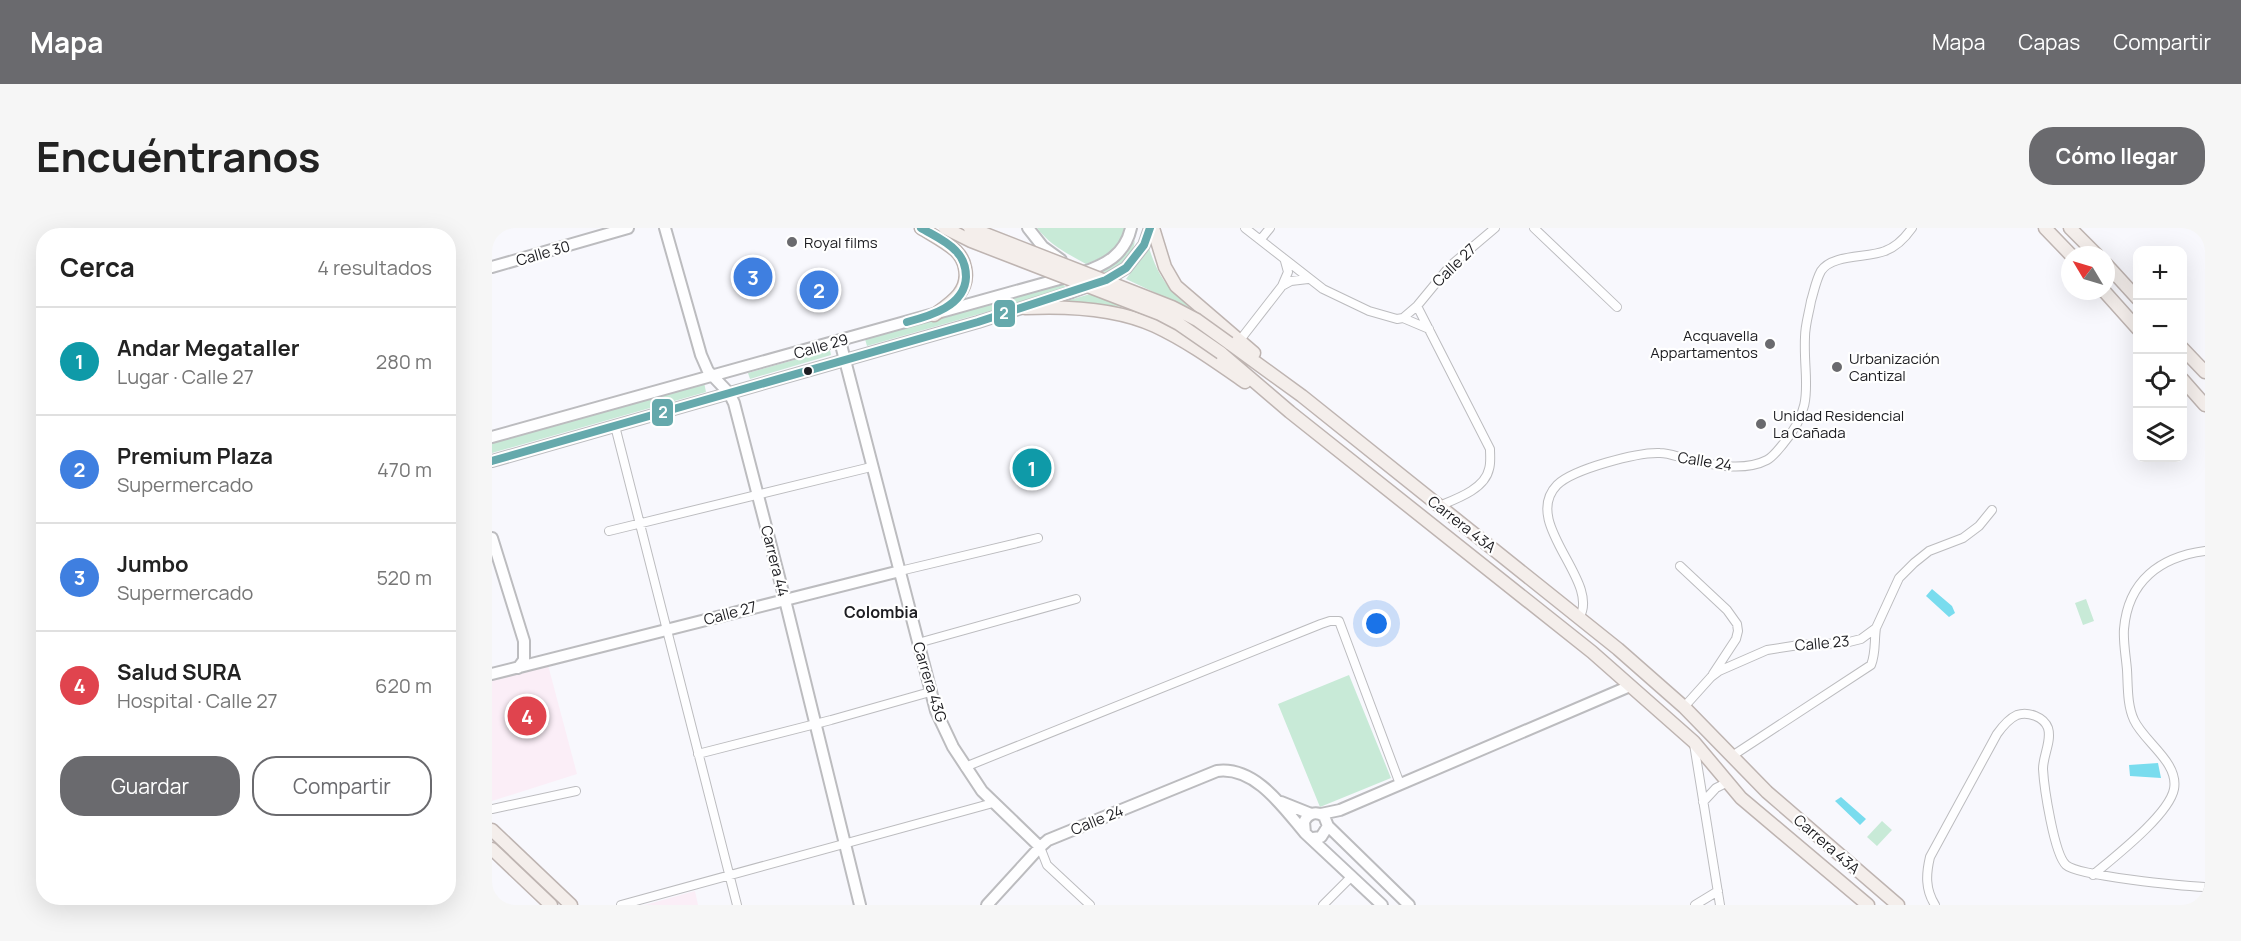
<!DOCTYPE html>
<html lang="es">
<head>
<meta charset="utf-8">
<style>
  :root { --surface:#fff; --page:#f6f6f6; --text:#222; --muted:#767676; --line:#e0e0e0; --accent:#6a6a6e }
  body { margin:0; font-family:Manrope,sans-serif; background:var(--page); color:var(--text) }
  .controls { position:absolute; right:18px; top:18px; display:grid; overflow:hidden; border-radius:12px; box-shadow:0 6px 24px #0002 }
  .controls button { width:54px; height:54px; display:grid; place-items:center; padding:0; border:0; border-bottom:2px solid var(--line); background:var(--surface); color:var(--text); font:30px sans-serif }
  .compass { position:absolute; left:1569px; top:18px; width:54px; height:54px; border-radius:50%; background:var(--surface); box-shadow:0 6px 24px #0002; rotate:308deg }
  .you { position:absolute; left:885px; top:396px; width:21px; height:21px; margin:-15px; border:4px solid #fff; border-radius:50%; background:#1a73e8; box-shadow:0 0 0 9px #1a73e833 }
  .badge { display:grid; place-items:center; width:39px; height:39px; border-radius:50%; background:var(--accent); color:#fff; font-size:20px; font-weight:700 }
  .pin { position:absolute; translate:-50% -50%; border:3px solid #fff; box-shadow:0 2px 6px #0006 }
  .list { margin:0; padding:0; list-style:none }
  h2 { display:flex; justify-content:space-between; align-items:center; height:78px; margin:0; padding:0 24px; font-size:26px }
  h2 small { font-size:20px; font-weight:400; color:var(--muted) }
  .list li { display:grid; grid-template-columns:39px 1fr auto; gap:18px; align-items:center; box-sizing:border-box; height:108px; padding:0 24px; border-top:2px solid var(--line) }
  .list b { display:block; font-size:22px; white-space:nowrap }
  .list p { margin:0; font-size:20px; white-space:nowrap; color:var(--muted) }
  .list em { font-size:20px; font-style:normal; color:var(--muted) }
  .actions { display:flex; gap:12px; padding:18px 24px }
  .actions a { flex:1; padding:14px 0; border:2px solid var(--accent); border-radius:24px; text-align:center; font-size:21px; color:var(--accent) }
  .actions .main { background:var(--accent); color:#fff }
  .icon { flex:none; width:33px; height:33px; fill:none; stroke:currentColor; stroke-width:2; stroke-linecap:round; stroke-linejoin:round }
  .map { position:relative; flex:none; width:1713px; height:677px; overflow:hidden; border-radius:24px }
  header { display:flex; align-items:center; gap:36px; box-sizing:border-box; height:84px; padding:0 30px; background:var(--accent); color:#fff }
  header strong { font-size:28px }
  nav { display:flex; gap:33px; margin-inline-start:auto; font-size:21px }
  .intro { display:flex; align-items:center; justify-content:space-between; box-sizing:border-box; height:144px; padding:0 36px }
  h1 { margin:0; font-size:42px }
  .button { padding:15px 27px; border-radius:24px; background:var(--accent); color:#fff; font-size:21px; font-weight:700 }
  main { display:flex; gap:36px; padding:0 36px }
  aside { flex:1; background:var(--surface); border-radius:24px; box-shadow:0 6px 24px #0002 }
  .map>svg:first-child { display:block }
  .medical { fill:#fbeef7 }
  .green { fill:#c8ead7 }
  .water { fill:#79dcee }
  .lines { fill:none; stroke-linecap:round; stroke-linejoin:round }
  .street-casing { stroke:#bcbcbf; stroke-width:10 }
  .secondary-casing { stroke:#bcbcbf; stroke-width:14 }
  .primary-casing { stroke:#beb4b1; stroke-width:15 }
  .street { stroke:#fefeff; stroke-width:8 }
  .secondary { stroke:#fefeff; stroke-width:10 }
  .primary { stroke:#f4eeeb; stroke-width:12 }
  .primary-bridge-casing { stroke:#beb4b1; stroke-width:15; stroke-linecap:butt }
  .primary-bridge { stroke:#f4eeeb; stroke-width:12 }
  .bus-1-casing { stroke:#fff; stroke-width:12 }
  .bus-1 { stroke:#65a9ac; stroke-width:8 }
  .poi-dot { fill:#6a6a6e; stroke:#fff; stroke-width:2 }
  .bus-dot { fill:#1d1d21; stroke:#fff; stroke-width:2 }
  .labels { text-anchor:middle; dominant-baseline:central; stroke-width:4.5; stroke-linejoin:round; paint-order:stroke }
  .poi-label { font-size:15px; fill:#1d1d21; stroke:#fff; text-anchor:start }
  .street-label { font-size:15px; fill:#1d1d21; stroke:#fff }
  .neighbourhood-label { font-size:16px; font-weight:bold; fill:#1d1d21; stroke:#fff }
  .line-badge { stroke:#fff; stroke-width:2 }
  .badge-label { font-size:16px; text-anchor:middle; font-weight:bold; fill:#fff }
</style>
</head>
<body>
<header>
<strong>Mapa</strong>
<nav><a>Mapa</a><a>Capas</a><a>Compartir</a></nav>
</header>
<div class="intro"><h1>Encuéntranos</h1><a class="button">Cómo llegar</a></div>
<main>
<aside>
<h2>Cerca<small>4 resultados</small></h2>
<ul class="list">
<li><span class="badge" style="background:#0f9aa8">1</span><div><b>Andar Megataller</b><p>Lugar · Calle 27</p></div><em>280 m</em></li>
<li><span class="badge" style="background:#3f7fe0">2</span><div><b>Premium Plaza</b><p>Supermercado</p></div><em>470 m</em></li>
<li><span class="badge" style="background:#3f7fe0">3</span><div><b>Jumbo</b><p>Supermercado</p></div><em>520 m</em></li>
<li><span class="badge" style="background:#e0444e">4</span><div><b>Salud SURA</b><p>Hospital · Calle 27</p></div><em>620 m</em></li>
</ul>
<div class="actions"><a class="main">Guardar</a><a>Compartir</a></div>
</aside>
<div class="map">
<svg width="1713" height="677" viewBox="0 0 1713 677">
  <rect width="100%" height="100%" fill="#f8f8fd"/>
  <path class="medical" d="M56,437L85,546L0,573V452Z
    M203,663L206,677H153Z"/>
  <path class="green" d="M545,0H632V1C627,22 612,29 594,36C576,26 558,17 545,0Z
    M643,12C641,29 631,37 618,47L609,43L635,25Z
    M657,20C667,51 678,63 702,83L634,51Z
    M570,55L575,61L375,118L373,111Z
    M598,66L631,79L571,74Z
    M338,122L339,127L258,151L256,145Z
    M212,154L214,164L0,225V215Z
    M1594,371L1602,393L1591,397L1583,375Z
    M857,447L899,550L828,579L786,476Z
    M1390,593L1400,602L1385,618L1375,609Z"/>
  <path class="water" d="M1440,361L1460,378L1463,385L1457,389L1434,368Z
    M1666,535L1669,550L1638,548L1637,537Z
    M1349,569L1374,591L1368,597L1343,573Z"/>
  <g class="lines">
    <g class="street-casing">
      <path id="street" d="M753,0L831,61L877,83L905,91L911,90L925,78L958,38L1003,0
        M1042,0L1125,79
        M769,11L778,0
        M790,58L799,53L816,51
        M925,78L998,221C998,227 999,235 997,241C993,261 964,271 947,278
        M911,90L937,101
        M748,112L790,58L796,44L793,33
        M123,198L245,677
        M117,303L379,239
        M1188,338L1235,382L1245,396L1246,403L1244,411L1221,446
        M408,343L546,310
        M1087,390C1110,354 1028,295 1065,257C1081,241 1146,224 1168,225C1177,225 1186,229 1195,231C1219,237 1252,244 1275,232C1281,229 1286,222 1291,216C1325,176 1311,154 1313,109C1313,97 1317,85 1319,73C1322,63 1324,52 1329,43C1340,26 1376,30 1393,23C1404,19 1413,10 1420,0
        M426,415L584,371
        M1192,479L1219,449L1227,443L1275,422L1307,417L1353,415L1369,411L1384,400L1407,350L1422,335L1437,323L1471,310L1487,298L1500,282
        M1202,516L1228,677
        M206,526L339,492L438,464
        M1240,528L1379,437C1384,425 1382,413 1384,400
        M473,539L829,396L838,393H847L908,556
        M1211,574L1224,560L1234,555
        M0,581L84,563
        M548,619L555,637L598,677
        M1601,647C1621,630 1677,587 1682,561C1687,534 1652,514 1642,492C1635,477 1636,458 1635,442C1634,429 1631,414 1632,401C1636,353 1668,329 1713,323
        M129,677L501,575
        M831,677L860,648
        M1203,677L1226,663
        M1443,677C1433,661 1434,646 1438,629L1505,506C1510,499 1516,491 1525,487C1536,483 1552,489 1556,500C1560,513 1551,527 1551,541C1552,559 1562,626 1574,637C1586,648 1691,658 1713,659"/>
    </g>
    <g class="secondary-casing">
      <path id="secondary" d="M173,0L209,127L216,143L237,165L242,175L293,372L368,677
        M536,0L551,19L569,32
        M0,39L136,0
        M348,113L444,483L461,519L490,563L548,619
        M0,209L589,45C613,37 633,27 639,0
        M0,233L486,94L580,64L614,52L634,40L652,17L658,0
        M0,310L32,413V432L26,440
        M0,446L408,343
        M789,574L819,586
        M829,586L848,582L1138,458
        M836,598L917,677
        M821,610L829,609L836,598L832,588C824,583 816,585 812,594L813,605L890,677
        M495,677L548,619L556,612L725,543C763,538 791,579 813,605"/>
    </g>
    <g class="primary-casing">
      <path id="primary" d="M429,0C440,7 454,14 464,23C469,28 472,34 473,40C478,63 459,75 442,87
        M661,0L673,39L684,58L762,125
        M1553,0L1579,27
        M1578,0L1605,27
        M1614,36L1646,71
        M1612,63L1646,101
        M533,80C576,78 624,80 663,98C695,113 724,134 753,154
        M737,115L810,168L1126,421L1192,479L1275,564L1406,677
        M1690,120L1713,144
        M729,125L798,184L1100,424L1202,514L1249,570L1376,677
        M1690,151L1713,177
        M0,602L79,677
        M0,621L59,677"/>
    </g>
    <use href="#street" class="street"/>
    <use href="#secondary" class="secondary"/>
    <use href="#primary" class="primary"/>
    <g class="primary-bridge-casing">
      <path id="primary-bridge" d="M453,0L479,13L668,86L687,96L729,125
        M478,0L680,79L705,92L737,115"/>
    </g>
    <use href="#primary-bridge" class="primary-bridge"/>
    <g class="bus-1-casing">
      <path id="bus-1" d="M415,94C438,88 473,78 474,49C474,39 471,30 464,23C455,13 441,7 429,0
        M0,233L486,94L614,52L634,40L652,17L658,0"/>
    </g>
    <use href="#bus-1" class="bus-1"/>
  </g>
  <g class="poi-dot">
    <circle cx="300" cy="14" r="6"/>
    <circle cx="1278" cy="116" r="6"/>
    <circle cx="1345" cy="139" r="6"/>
    <circle cx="1269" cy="196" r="6"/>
  </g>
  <circle class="bus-dot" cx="316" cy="143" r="5"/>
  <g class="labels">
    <g class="poi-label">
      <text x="312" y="14">Royal films</text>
      <text x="1266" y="107" text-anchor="end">Acquavella<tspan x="1266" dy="17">Appartamentos</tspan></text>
      <text x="1357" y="130">Urbanización<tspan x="1357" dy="17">Cantizal</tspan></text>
      <text x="1281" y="187">Unidad Residencial<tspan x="1281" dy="17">La Cañada</tspan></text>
    </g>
    <g class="street-label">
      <text transform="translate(51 25) rotate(-16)">Calle 30</text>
      <text transform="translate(962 37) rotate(-44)">Calle 27</text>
      <text transform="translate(329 118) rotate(-16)">Calle 29</text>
      <text transform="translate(1213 233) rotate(9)">Calle 24</text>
      <text transform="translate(970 296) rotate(38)">Carrera 43A</text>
      <text transform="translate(283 333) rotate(76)">Carrera 44</text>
      <text transform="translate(238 385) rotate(-15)">Calle 27</text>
      <text transform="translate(1330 415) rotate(-5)">Calle 23</text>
      <text transform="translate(438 454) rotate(73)">Carrera 43G</text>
      <text transform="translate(605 592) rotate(-22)">Calle 24</text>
      <text transform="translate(1335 616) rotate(41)">Carrera 43A</text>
    </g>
    <g class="neighbourhood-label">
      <text x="389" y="384">Colombia</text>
    </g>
  </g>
  <g class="line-badge">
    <rect x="501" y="71" width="23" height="29" rx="6" fill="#65a9ac"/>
    <rect x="159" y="170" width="23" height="29" rx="6" fill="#65a9ac"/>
  </g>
  <g class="badge-label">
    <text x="512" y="91">2</text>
    <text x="171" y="190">2</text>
  </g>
</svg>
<div class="controls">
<button>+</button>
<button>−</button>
<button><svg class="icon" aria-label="locate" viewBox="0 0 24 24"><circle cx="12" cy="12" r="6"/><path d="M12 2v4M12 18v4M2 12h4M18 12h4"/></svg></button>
<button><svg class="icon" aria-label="layers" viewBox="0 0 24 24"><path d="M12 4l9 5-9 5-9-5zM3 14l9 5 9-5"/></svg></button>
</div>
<svg class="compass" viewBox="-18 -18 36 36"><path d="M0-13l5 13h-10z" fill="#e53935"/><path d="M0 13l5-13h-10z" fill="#767676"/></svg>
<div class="you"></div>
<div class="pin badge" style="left:540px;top:240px;background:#0f9aa8">1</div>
<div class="pin badge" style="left:327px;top:62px;background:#3f7fe0">2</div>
<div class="pin badge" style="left:261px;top:49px;background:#3f7fe0">3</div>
<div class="pin badge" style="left:35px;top:488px;background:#e0444e">4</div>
</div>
</main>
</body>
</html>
